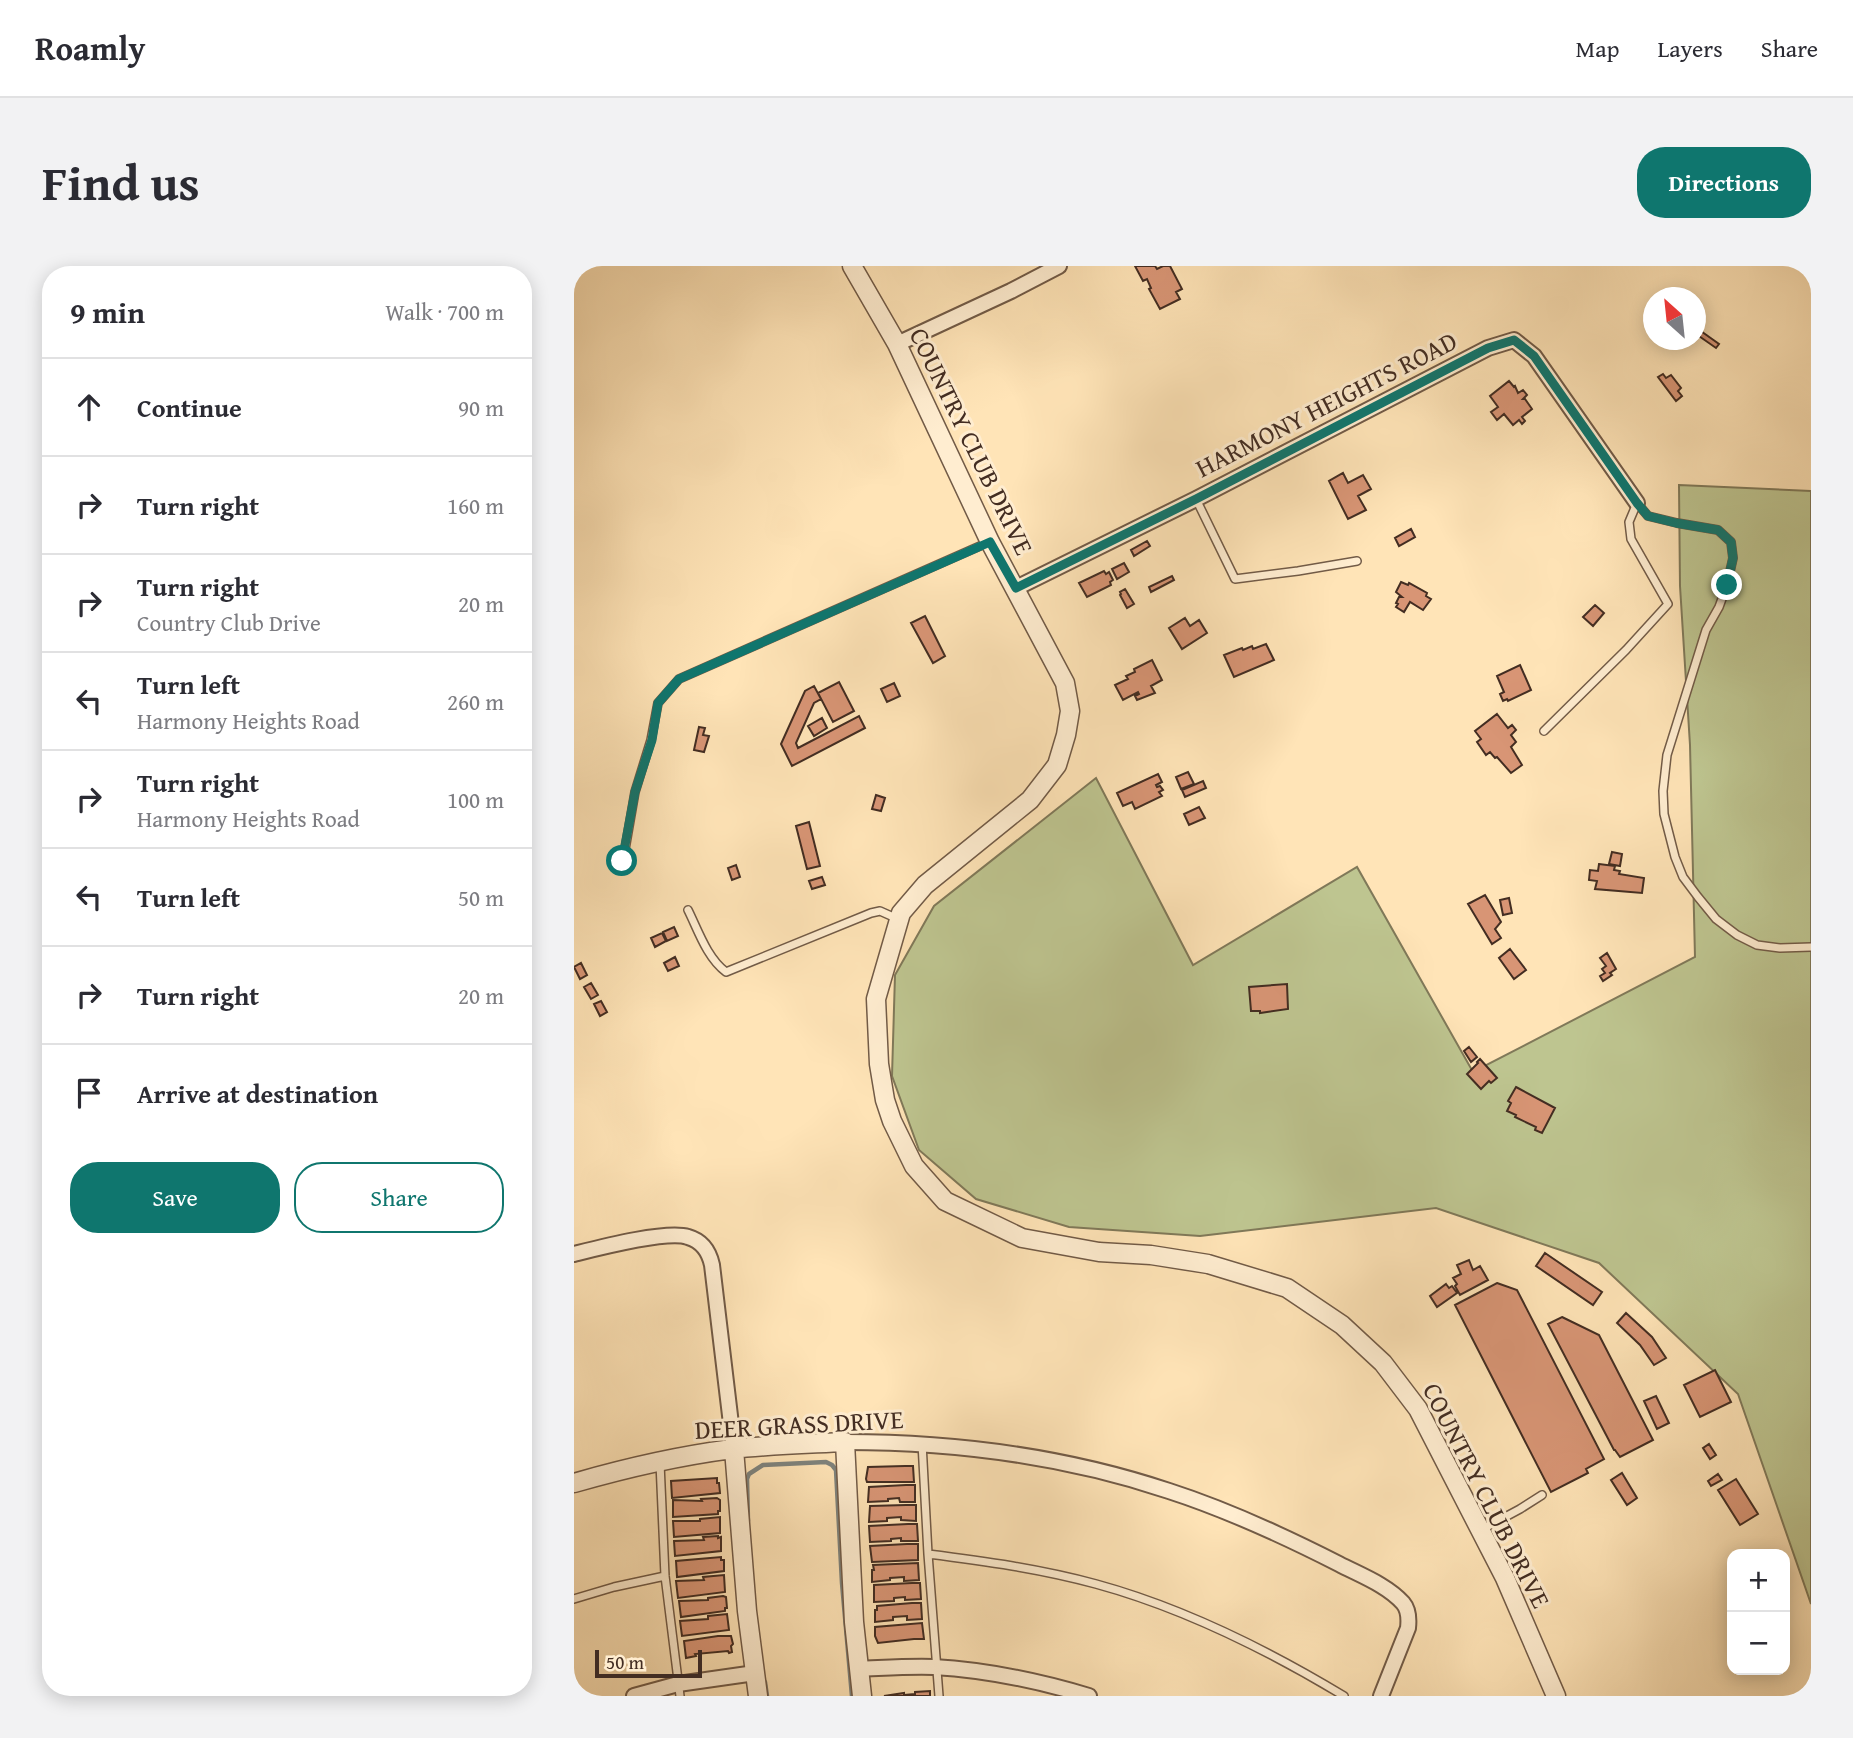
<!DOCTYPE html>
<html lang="en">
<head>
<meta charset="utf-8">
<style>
  :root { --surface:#fff; --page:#f2f2f3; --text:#2b2b33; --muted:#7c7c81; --line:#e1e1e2; --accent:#0f766e }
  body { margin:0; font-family:"Gentium Book Plus",serif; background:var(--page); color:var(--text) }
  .controls { position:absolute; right:21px; bottom:21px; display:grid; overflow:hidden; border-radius:14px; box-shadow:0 4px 18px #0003 }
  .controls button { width:63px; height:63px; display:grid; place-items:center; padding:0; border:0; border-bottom:2px solid var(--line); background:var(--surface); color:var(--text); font:35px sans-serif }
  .compass { position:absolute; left:1069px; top:21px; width:63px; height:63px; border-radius:50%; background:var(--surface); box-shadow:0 4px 18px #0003; rotate:333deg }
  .scale { position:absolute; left:21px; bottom:18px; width:107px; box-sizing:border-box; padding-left:7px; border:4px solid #432d22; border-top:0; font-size:19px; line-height:24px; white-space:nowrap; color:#432d22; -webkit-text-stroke:5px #ffedd0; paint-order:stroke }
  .stop { position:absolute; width:21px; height:21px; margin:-16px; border:5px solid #0f766e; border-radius:50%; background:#fff }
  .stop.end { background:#0f766e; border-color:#fff; box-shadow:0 2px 7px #0008 }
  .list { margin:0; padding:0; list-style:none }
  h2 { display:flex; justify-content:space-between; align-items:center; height:91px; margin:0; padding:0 28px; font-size:30px }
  h2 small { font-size:23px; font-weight:400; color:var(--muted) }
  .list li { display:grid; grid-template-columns:46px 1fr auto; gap:21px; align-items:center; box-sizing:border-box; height:98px; padding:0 28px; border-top:2px solid var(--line) }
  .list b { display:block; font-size:26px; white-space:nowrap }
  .list p { margin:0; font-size:23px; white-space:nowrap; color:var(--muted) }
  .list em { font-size:23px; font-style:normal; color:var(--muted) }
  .actions { display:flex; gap:14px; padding:21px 28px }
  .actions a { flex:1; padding:16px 0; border:2px solid var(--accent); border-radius:28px; text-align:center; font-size:24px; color:var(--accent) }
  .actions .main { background:var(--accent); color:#fff }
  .icon { flex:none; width:38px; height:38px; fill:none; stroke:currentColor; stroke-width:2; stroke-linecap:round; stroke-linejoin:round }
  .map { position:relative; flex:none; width:1237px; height:1430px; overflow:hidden; border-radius:28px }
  header { display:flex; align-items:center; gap:42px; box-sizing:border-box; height:98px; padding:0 35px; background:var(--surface); border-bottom:2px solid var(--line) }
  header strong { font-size:33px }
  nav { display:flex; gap:38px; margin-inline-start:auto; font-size:24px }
  .intro { display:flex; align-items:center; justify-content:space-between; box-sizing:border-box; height:168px; padding:0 42px }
  h1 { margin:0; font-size:49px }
  .button { padding:18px 32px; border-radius:28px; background:var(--accent); color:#fff; font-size:24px; font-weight:700 }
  main { display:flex; gap:42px; padding:0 42px }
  aside { flex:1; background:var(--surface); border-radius:28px; box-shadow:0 4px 18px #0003 }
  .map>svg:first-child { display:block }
  .green { fill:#bec590; stroke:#807959; stroke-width:2 }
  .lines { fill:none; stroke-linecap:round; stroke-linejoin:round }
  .stream { stroke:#7e837d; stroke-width:4.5 }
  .building { fill:#d89575; stroke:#432d22; stroke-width:2 }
  .service-casing { stroke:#725b47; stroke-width:10 }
  .minor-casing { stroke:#725b47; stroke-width:18 }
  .tertiary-casing { stroke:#725b47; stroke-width:21 }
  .service { stroke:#ffedd0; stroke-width:7 }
  .minor { stroke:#ffedd0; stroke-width:14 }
  .tertiary { stroke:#ffedd0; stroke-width:18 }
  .route { stroke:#0f766e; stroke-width:9 }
  .labels { text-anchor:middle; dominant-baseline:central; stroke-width:6; stroke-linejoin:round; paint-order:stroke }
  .street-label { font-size:26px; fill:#432d22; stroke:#ffedd0 }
</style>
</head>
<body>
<header>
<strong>Roamly</strong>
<nav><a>Map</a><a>Layers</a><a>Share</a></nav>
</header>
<div class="intro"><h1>Find us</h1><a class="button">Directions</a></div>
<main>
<aside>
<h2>9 min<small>Walk · 700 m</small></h2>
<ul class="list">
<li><svg class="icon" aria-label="ahead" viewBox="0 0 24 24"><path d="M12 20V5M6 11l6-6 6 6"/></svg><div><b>Continue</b></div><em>90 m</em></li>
<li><svg class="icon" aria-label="right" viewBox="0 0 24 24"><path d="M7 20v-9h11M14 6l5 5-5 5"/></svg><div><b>Turn right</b></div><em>160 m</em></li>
<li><svg class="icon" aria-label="right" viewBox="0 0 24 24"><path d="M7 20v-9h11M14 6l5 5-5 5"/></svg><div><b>Turn right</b><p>Country Club Drive</p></div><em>20 m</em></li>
<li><svg class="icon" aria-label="left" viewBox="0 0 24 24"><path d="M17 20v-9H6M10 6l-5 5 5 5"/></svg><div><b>Turn left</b><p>Harmony Heights Road</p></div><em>260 m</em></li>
<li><svg class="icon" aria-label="right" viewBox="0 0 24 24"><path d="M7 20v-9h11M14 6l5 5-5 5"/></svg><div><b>Turn right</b><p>Harmony Heights Road</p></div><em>100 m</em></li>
<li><svg class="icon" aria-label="left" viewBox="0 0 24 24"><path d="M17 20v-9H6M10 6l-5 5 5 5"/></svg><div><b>Turn left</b></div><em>50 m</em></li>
<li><svg class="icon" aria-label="right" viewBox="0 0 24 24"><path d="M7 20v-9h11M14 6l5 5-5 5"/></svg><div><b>Turn right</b></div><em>20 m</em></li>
<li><svg class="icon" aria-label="arrive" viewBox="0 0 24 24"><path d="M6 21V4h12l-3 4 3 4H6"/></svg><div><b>Arrive at destination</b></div></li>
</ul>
<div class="actions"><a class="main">Save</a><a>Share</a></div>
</aside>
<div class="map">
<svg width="1237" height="1430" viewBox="0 0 1237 1430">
  <rect width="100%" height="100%" fill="#ffe4b7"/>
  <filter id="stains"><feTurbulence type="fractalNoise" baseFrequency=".00286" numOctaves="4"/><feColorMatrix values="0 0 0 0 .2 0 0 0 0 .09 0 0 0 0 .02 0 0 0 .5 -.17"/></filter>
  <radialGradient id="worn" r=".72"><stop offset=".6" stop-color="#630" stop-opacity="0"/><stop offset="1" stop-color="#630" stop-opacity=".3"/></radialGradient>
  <path class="green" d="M1105,219L1237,225V1338L1164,1128L1025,997L862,942L626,970L495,961L402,933L345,884L318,810L321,709L360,640L522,512L619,699L783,601L899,806L1121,691L1116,479L1106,320Z"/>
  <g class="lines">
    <path class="stream" d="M174,1255L173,1213L175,1208L189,1199L252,1196L258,1199L262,1204L268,1317L278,1430
      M191,1416L193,1430"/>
  </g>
  <path class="building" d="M561,0H581L583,3L589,0H596L608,23L602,26L606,33L586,43L575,23L577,22L573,13L569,15Z
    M1124,63L1145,78L1142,82L1122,68Z
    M1089,108L1092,112L1097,109L1107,122L1104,125L1108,130L1102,135L1084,111Z
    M935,115L940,121L941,120L944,127L949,124L953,129L949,133H951L958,143L948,151L951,155L948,158L945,154L939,159L930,148L923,154L917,146L924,141L916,130Z
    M769,207L774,217L789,209L797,223L784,230L792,244L774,253L755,215Z
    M837,263L841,271L825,280L821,272Z
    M573,275L576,280L560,290L557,284Z
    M550,297L555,306L543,313L538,303Z
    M530,305L532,308L535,306L539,314L536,316L537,319L513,331L505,317Z
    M598,310L600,314L577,326L575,321Z
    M827,316L834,319L835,317L853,327L852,330L857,333L849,344L836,336L830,346L822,341L824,338L822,337L825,331H828L822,326Z
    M551,323L560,338L553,342L546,329L547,328L546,326Z
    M1021,339L1030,347L1019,360L1009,351Z
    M351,350L371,390L359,397L337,357Z
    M611,352L616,360L625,354L633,367L608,383L595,362Z
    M692,378L700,394L660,411L650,389L668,382L669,384L678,380L679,383Z
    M578,394L588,414L577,420L581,427L563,434L561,430L565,428L564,426L549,434L541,419L554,413L552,410L561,406L560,403Z
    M946,399L957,424L934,435L933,433L929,435L926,428L930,426L923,410Z
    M265,416L280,445L259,456L244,427Z
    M320,417L326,430L313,436L307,423Z
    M240,420L247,433L240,437L222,477L224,482L285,450L291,462L218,500L207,478L231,425Z
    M923,448L934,462L938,459L942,464L937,469L942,476L937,481L948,499L937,507L923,491L921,492L916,486L912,489L903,476L907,473L901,465Z
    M248,452L253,462L240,470L234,460Z
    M125,461L131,462L129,469L135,470L130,486L120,484Z
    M614,506L620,518L607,523L602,511Z
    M584,508L588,516L582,519L583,521L586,520L589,524L585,526L588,530L561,543L558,536L549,540L543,527Z
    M629,515L632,522L611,531L608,524Z
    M302,529L311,532L307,545L298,543Z
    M625,541L631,552L615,559L610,548Z
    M235,556L246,600L233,603L222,560Z
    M1038,586L1048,588L1046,600L1035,598Z
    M1025,598L1041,600L1040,604L1046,605L1045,608L1070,612L1068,627L1021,623L1023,615L1015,614L1016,604L1024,605Z
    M162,599L166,611L158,614L154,602Z
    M248,611L251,619L238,623L235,615Z
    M911,629L927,656L921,663L927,672L918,678L894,638Z
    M935,632L938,647L929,649L926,634Z
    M100,661L104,670L93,675L89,666Z
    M88,667L92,675L81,681L77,672Z
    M936,683L952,704L940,713L925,692Z
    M1033,687L1042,703L1036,707L1038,709L1029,715L1026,710L1031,707L1028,703L1032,700L1026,692Z
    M101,691L105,700L94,705L90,697Z
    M7,697L13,709L6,713L0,701Z
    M17,717L24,729L17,733L10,721Z
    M713,718L714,743L686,747V745H677L675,721Z
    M27,735L33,746L26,750L20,738Z
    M895,781L903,791L897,796L890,785Z
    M906,793L923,812L917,817L915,815L907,823L893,808L904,797L903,796Z
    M942,821L981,842L968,867L961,864L962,861L941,851L942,849L933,845L937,837L934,835Z
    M971,987L1028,1026L1019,1039L962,1000Z
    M895,994L899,1004L906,1000L914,1014L886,1029L881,1020L883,1018L879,1012L887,1008L883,999Z
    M923,1017L943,1024L1030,1193L1012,1203L1014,1207L977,1226L881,1039Z
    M872,1018L875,1022L878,1020L883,1027L863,1041L856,1030Z
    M1052,1047L1078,1071L1092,1092L1080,1099L1066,1079L1043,1057Z
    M988,1051L1025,1069L1079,1174L1046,1191L1041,1184H1040L974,1058Z
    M1141,1104L1157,1136L1126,1151L1110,1119Z
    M1082,1130L1095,1157L1083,1163L1070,1135Z
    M1135,1178L1142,1189L1136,1193L1129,1182Z
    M331,1200H339L340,1216H293L292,1213L294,1201Z
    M1048,1207L1063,1232L1053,1239L1037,1214Z
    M1144,1208L1148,1214L1137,1220L1134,1215Z
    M143,1212V1217H145L146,1227L98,1232L97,1215Z
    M1162,1213L1184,1248L1166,1259L1144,1224Z
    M332,1219H341V1236H326L325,1232L314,1233V1235L294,1236L295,1221Z
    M143,1232L146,1234V1245H144V1248L99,1251V1234L128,1235L127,1233Z
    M332,1239H342V1255L327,1254V1251L313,1252V1255L295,1256L296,1240Z
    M146,1251V1267L100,1271L99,1255H126V1253Z
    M334,1258H343L344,1275H327V1272L317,1273V1275L296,1276L295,1260Z
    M144,1270V1272L147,1271V1285L101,1290L100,1275L130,1274L129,1271Z
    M333,1278H344V1294L298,1296L296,1280Z
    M147,1291V1294H150V1305L103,1311L102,1295Z
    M344,1297L345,1314L330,1315V1311L316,1312V1314L298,1316V1304H300L299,1299Z
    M150,1309L151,1326L104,1332L102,1315L130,1314L129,1311Z
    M338,1317H346L347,1333L331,1334V1331L320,1332V1335L300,1336V1319Z
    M149,1330L152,1331L153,1342H151V1345L107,1351L105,1335L134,1334V1332Z
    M338,1337H347L348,1353L333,1354V1350L319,1351V1354L301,1356V1344H303V1340Z
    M153,1348L155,1364L108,1370L106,1355L134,1353V1350Z
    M348,1357L350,1373H340L304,1377L301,1370V1361Z
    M144,1370H157L159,1378L157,1380L158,1386L155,1387L154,1385L121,1388L122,1390L112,1392L110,1375Z
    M356,1425V1430H310L330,1427V1429L341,1428V1426Z"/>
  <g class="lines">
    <g class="service-casing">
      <path id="service" d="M622,233L661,313L724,305L783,295
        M970,465L1052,384L1094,338L1057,273L1055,256L1063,237L1074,250L1103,257L1144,264L1157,276L1159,292L1153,319L1145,341L1132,364L1093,489L1089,525L1090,548L1101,591L1109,611L1124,631L1142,653L1163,669L1183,679L1206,682L1237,681
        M49,595L61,526L77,474L84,437L105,413L415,276
        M114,644C124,664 133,692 152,706L297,647L306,645L324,653
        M348,1177L354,1288L365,1430
        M86,1197L91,1310L106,1430
        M907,1264L946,1243L968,1229
        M354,1288C410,1295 467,1303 522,1318C610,1342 692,1383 770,1430
        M0,1333L40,1321L91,1310"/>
    </g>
    <g class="minor-casing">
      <path id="minor" d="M323,78L437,25L485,0
        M442,322L622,233L914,82L940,74L960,90L1063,237
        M0,988C24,982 93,964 114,971C128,975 135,985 138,999L160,1183
        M271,1176C380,1176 490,1190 595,1225C654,1244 710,1270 765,1298C786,1309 813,1319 829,1337C835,1344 835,1353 834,1362L807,1430
        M284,1403C310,1402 335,1400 360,1401C413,1404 465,1415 515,1430
        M60,1430L104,1418L181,1407"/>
    </g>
    <g class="tertiary-casing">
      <path id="tertiary" d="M278,0L323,78L416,276L491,417L496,445L492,469L483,499L456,534L351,619L327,647L302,733L305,798L311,834L318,855L340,900L371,935L448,972L525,986L577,989L634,998L713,1022L768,1059L809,1097L844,1143L931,1312L982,1430
        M160,1183L173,1345L184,1430
        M0,1217C52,1202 104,1190 158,1183C195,1179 233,1178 271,1176L280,1356L288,1430"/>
    </g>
    <use href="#service" class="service"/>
    <use href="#minor" class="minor"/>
    <use href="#tertiary" class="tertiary"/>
  </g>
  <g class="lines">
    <path class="route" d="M48,595L61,526L78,474L84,437L105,413L416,276L442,322L622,233L914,82L940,74L960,90L1063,237L1074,250L1102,257L1144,264L1157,276L1159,292L1153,319"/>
  </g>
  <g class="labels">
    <g class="street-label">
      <text transform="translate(752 138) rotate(-27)">HARMONY HEIGHTS ROAD</text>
      <text transform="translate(398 175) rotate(64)">COUNTRY CLUB DRIVE</text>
      <text transform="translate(225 1158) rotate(-3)">DEER GRASS DRIVE</text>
      <text transform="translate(913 1229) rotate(63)">COUNTRY CLUB DRIVE</text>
    </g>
  </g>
  <rect width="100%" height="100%" filter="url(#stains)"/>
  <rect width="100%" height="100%" fill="url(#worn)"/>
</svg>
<div class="controls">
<button>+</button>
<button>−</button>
</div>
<svg class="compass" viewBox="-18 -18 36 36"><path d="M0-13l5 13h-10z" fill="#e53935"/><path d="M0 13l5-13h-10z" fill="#7c7c81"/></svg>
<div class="scale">50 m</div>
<div class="stop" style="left:48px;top:595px"></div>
<div class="stop end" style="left:1153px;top:319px"></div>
</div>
</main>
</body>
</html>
